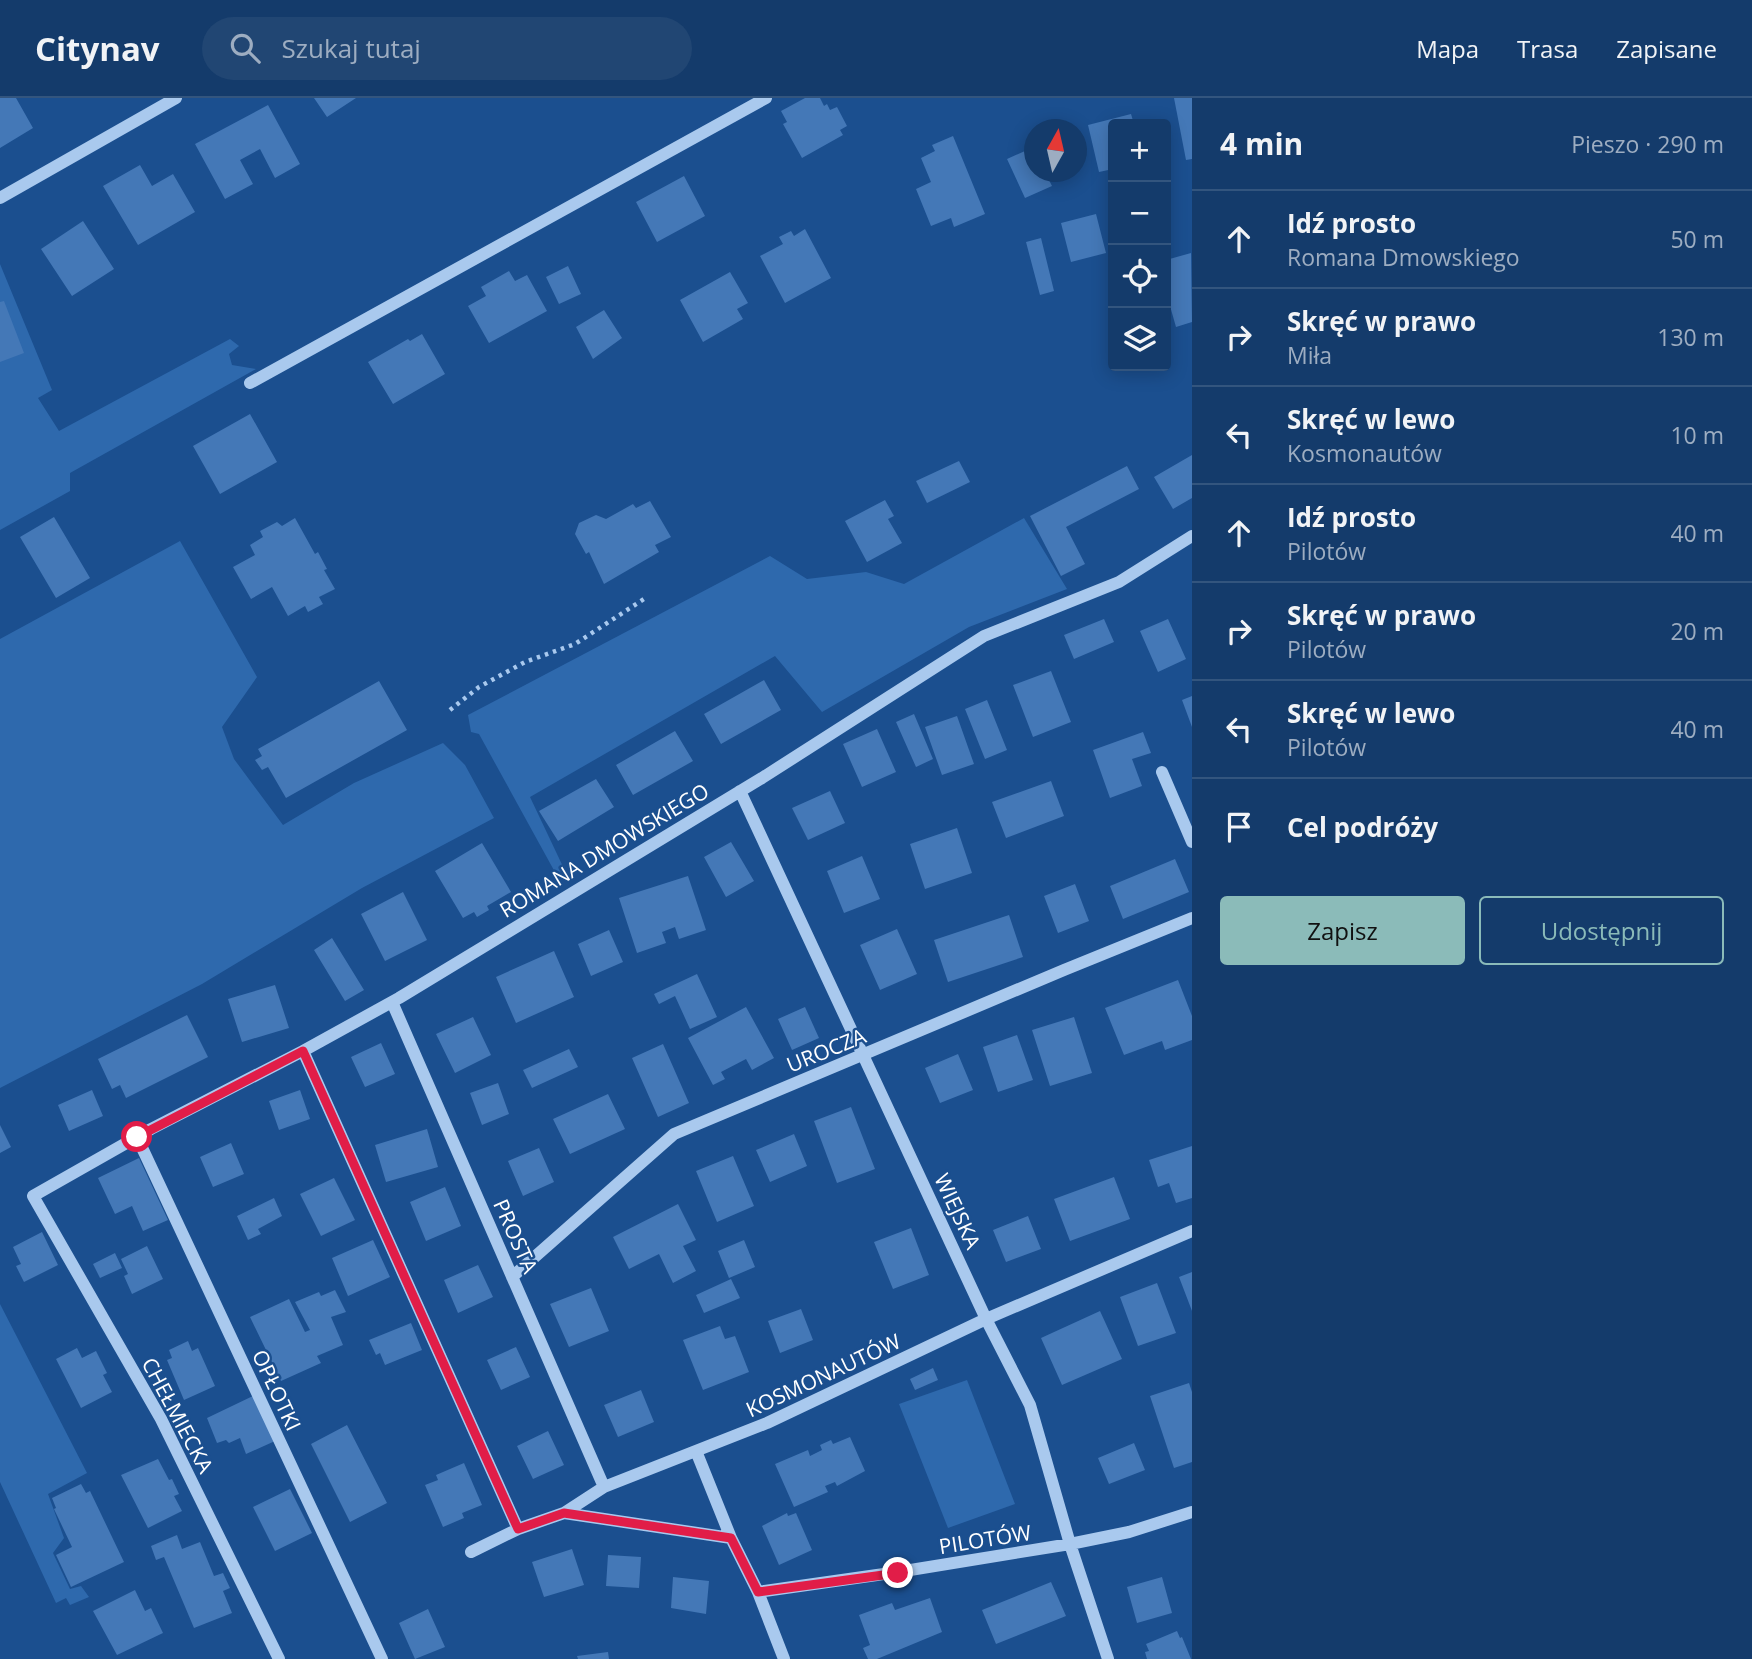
<!DOCTYPE html>
<html lang="pl">
<head>
<meta charset="utf-8">
<style>
  :root { --surface:#143b6b; --page:#214673; --text:#f1f3f6; --muted:#9dadc1; --line:#33557e; --accent:#8bbbb9 }
  body { margin:0; font-family:"Open Sans",sans-serif; background:var(--page); color:var(--text) }
  .controls { position:absolute; right:21px; top:21px; display:grid; overflow:hidden; border-radius:7px; box-shadow:0 4px 18px #0003 }
  .controls button { width:63px; height:63px; display:grid; place-items:center; padding:0; border:0; border-bottom:2px solid var(--line); background:var(--surface); color:var(--text); font:35px sans-serif }
  .compass { position:absolute; left:1024px; top:21px; width:63px; height:63px; border-radius:50%; background:var(--surface); box-shadow:0 4px 18px #0003; rotate:8deg }
  .stop { position:absolute; width:21px; height:21px; margin:-16px; border:5px solid #e11d48; border-radius:50%; background:#fff }
  .stop.end { background:#e11d48; border-color:#fff; box-shadow:0 2px 7px #0008 }
  .list { margin:0; padding:0; list-style:none }
  h2 { display:flex; justify-content:space-between; align-items:center; height:91px; margin:0; padding:0 28px; font-size:30px }
  h2 small { font-size:23px; font-weight:400; color:var(--muted) }
  .list li { display:grid; grid-template-columns:46px 1fr auto; gap:21px; align-items:center; box-sizing:border-box; height:98px; padding:0 28px; border-top:2px solid var(--line) }
  .list b { display:block; font-size:26px; white-space:nowrap }
  .list p { margin:0; font-size:23px; white-space:nowrap; color:var(--muted) }
  .list em { font-size:23px; font-style:normal; color:var(--muted) }
  .actions { display:flex; gap:14px; padding:21px 28px }
  .actions a { flex:1; padding:16px 0; border:2px solid var(--accent); border-radius:7px; text-align:center; font-size:24px; color:var(--accent) }
  .actions .main { background:var(--accent); color:#111 }
  .icon { flex:none; width:38px; height:38px; fill:none; stroke:currentColor; stroke-width:2; stroke-linecap:round; stroke-linejoin:round }
  .map { position:relative; flex:none; width:1192px; height:1561px; overflow:hidden }
  header { display:flex; align-items:center; gap:42px; box-sizing:border-box; height:98px; padding:0 35px; background:var(--surface); border-bottom:2px solid var(--line) }
  header strong { font-size:33px }
  nav { display:flex; gap:38px; margin-inline-start:auto; font-size:24px }
  .search { width:490px; height:63px; background:var(--page); display:flex; align-items:center; gap:18px; box-sizing:border-box; padding:0 24px; border-radius:38px; color:var(--muted); font-size:26px }
  main { display:flex }
  aside { flex:1; background:var(--surface) }
  .map>svg:first-child { display:block }
  .green { fill:#2e69ad }
  .building { fill:#4478b7 }
  .lines { fill:none; stroke-linecap:round; stroke-linejoin:round }
  .path { stroke:#a9c9ee; stroke-width:4.5; stroke-dasharray:3.5 5; stroke-linecap:butt }
  .minor { stroke:#a9c9ee; stroke-width:12 }
  .route { stroke:#e11d48; stroke-width:9 }
  .labels { text-anchor:middle; dominant-baseline:central; stroke-width:5; stroke-linejoin:round; paint-order:stroke }
  .street-label { font-size:21px; fill:#fff; stroke:#1b4f8f }
</style>
</head>
<body>
<header>
<strong>Citynav</strong>
<div class="search"><svg class="icon" aria-label="search" viewBox="0 0 24 24"><circle cx="10" cy="10" r="6"/><path d="M15 15l6 6"/></svg>Szukaj tutaj</div>
<nav><a>Mapa</a><a>Trasa</a><a>Zapisane</a></nav>
</header>
<main>
<div class="map">
<svg width="1192" height="1561" viewBox="0 0 1192 1561">
  <rect width="100%" height="100%" fill="#1b4f8f"/>
  <path class="green" d="M0,166L52,292L38,300L59,333L230,241L239,248L229,256L232,267L256,271L70,375V393L0,432Z
    M1024,420L1067,491L969,529L822,614L775,558L530,699L566,775L556,776L479,636L471,634L468,617L770,458L807,481L866,474L904,486Z
    M180,443L257,579L222,629L234,661L283,727L354,685L443,645L465,667L494,720L362,790L202,886L0,990V541Z
    M0,1206L87,1375L48,1396L64,1440L53,1455L70,1491L81,1488L89,1499L70,1507L66,1500L56,1505L0,1384Z
    M967,1282L1015,1406L948,1430L899,1306Z"/>
  <path class="building" d="M0,0H16L33,30L0,50Z
    M314,0H356L327,19Z
    M805,0H820L824,8L827,6L830,12L837,9L847,28L840,32L843,37L802,60L783,26L787,24L781,13Z
    M1174,0H1192V61L1186,62Z
    M268,7L300,66L275,80L260,51L240,62L253,86L225,101L195,46Z
    M1131,16L1134,26H1113V71L1099,74L1088,27Z
    M953,38L985,116L954,129L951,120L931,128L916,91L931,84L921,60L935,53L932,47Z
    M1034,49V74H1045L1052,88L1025,100L1007,61Z
    M140,67L152,88L173,76L195,114L138,147L103,88Z
    M684,78L705,118L657,144L636,104Z
    M1096,116L1106,155L1071,164L1061,125Z
    M83,123L114,171L72,198L41,151Z
    M805,131L831,180L785,205L760,158L783,146L779,139L791,133L794,138Z
    M1041,140L1054,193L1040,197L1026,144Z
    M1191,155L1192,224L1176,229L1166,194V162Z
    M568,168L581,196L559,206L546,179Z
    M509,173L515,183L527,177L547,213L489,245L468,208L486,198L481,189Z
    M730,174L748,205L737,211L743,221L703,244L680,202Z
    M4,203L24,255L0,264V204Z
    M604,212L622,240L593,261L576,229Z
    M422,236L445,276L393,306L368,264L408,241L410,243Z
    M250,316L277,364L220,396L193,348Z
    M1192,357V400L1173,411L1154,379Z
    M959,363L970,384L927,405L916,383Z
    M1127,368L1139,391L1066,429L1085,466L1061,478L1030,418Z
    M885,402L894,418L888,421L902,445L867,464L845,423Z
    M650,403L671,439L655,447L659,454L604,486L589,454L586,456L575,436L579,425L596,417L606,421L633,406L636,410Z
    M54,419L90,480L56,500L20,439Z
    M295,420L315,456L318,454L327,471L324,472L335,491L319,499L323,506L308,514L305,508L288,518L272,489L251,501L233,469L255,457L250,447L263,439L260,433L277,424L282,428Z
    M1104,521L1114,544L1074,561L1064,537Z
    M1168,521L1186,561L1158,574L1140,533Z
    M1051,573L1071,624L1033,639L1013,587Z
    M764,582L781,612L721,646L704,616Z
    M379,583L407,632L286,700L268,669L262,672L255,662L262,658L258,651Z
    M1192,598V629L1182,602Z
    M987,602L1007,652L985,661L965,611Z
    M914,616L933,661L916,669L896,624Z
    M957,618L974,666L942,677L925,629Z
    M877,631L896,674L862,689L843,646Z
    M675,633L693,663L633,697L616,667Z
    M1143,634L1151,655L1132,661L1142,688L1110,700L1093,652Z
    M596,681L614,709L558,743L539,713Z
    M1051,683L1064,718L1006,740L992,704Z
    M830,693L845,725L808,742L792,710Z
    M957,730L972,775L925,791L910,746Z
    M731,744L754,783L726,799L704,759Z
    M482,745L511,794L487,808L489,812L477,819L474,814L463,820L435,773Z
    M862,758L880,801L844,815L827,773Z
    M1175,761L1189,794L1123,821L1110,788Z
    M688,778L706,832L679,841L675,829L662,834L666,845L637,855L619,800Z
    M1075,786L1089,823L1058,835L1044,798Z
    M403,794L427,842L385,863L361,816Z
    M1009,817L1023,859L948,884L934,842Z
    M897,831L917,876L880,892L860,847Z
    M609,832L623,864L591,878L578,846Z
    M332,840L364,892L345,903L314,852Z
    M554,853L574,899L516,925L496,879Z
    M697,876L717,919L690,931L675,898L659,906L654,896Z
    M1178,882L1192,918V942L1165,952L1162,943L1124,957L1105,910Z
    M275,887L289,930L242,944L228,901Z
    M746,909L774,960L752,972L746,961L721,974L725,981L713,987L688,940Z
    M805,909L819,940L792,952L778,921Z
    M187,917L208,959L126,1000L120,987L112,991L98,961Z
    M473,919L491,957L455,975L436,936Z
    M1074,919L1092,975L1050,988L1032,932Z
    M1017,937L1033,982L998,994L983,949Z
    M381,945L395,976L365,989L351,959Z
    M663,946L689,1005L658,1019L632,960Z
    M569,951L578,969L532,990L523,972Z
    M958,956L973,992L940,1005L925,970Z
    M498,985L509,1016L482,1027L470,995Z
    M92,992L103,1018L69,1033L58,1007Z
    M300,992L310,1021L279,1032L269,1003Z
    M608,996L625,1031L570,1056L553,1021Z
    M851,1009L875,1071L837,1085L814,1023Z
    M0,1027L11,1049L0,1055Z
    M427,1031L438,1069L386,1084L375,1047Z
    M794,1036L807,1068L770,1084L756,1052Z
    M231,1045L244,1076L213,1089L200,1059Z
    M1192,1048V1100L1176,1105L1169,1085L1158,1089L1149,1062Z
    M539,1050L554,1084L523,1098L508,1063Z
    M733,1058L754,1108L717,1124L696,1073Z
    M139,1060L168,1122L143,1133L132,1108L115,1116L98,1080Z
    M1114,1079L1130,1121L1070,1143L1054,1101Z
    M334,1080L355,1122L321,1138L300,1096Z
    M445,1089L461,1128L426,1143L410,1104Z
    M274,1100L282,1118L258,1131L261,1136L248,1142L237,1118Z
    M678,1106L696,1142L683,1148L696,1173L673,1185L659,1156L629,1171L613,1139Z
    M1028,1118L1041,1151L1006,1164L993,1132Z
    M911,1130L929,1177L893,1191L874,1144Z
    M42,1134L58,1167L24,1184L16,1168L21,1166L13,1149Z
    M373,1142L390,1179L348,1198L332,1160Z
    M744,1142L755,1169L729,1180L718,1153Z
    M147,1148L163,1181L132,1196L124,1178L128,1176L121,1161Z
    M115,1155L122,1170L100,1180L93,1166Z
    M478,1167L493,1199L458,1215L444,1182Z
    M1192,1174V1213L1179,1179Z
    M731,1181L740,1200L704,1215L696,1197Z
    M1157,1185L1176,1235L1138,1248L1120,1199Z
    M591,1190L609,1233L569,1249L550,1206Z
    M335,1192L346,1214L331,1219L343,1247L317,1258L321,1265L281,1283L250,1219L289,1201L305,1234L310,1232L295,1204L319,1194L321,1198Z
    M801,1211L813,1242L780,1255L768,1223Z
    M1100,1213L1122,1261L1062,1287L1041,1240Z
    M411,1225L422,1252L385,1267L380,1255L376,1257L369,1242Z
    M720,1228L725,1241L735,1238L749,1274L703,1292L683,1242Z
    M188,1243L192,1253L198,1250L215,1288L184,1302L167,1262L172,1260L169,1252Z
    M516,1249L530,1279L501,1292L487,1262Z
    M77,1250L82,1260L96,1253L107,1275L103,1277L112,1294L81,1310L56,1261Z
    M933,1270L938,1282L915,1292L910,1281Z
    M1189,1285L1192,1294V1364L1174,1370L1150,1298Z
    M641,1292L654,1324L618,1339L604,1307Z
    M255,1297L275,1343L246,1356L240,1340L229,1345L226,1342L217,1345L207,1320Z
    M347,1327L387,1405L350,1424L311,1346Z
    M548,1333L564,1367L533,1381L517,1348Z
    M850,1339L865,1373L837,1388L835,1384L825,1388L828,1394L794,1409L775,1366L808,1352L810,1358L822,1352L820,1347L831,1342L833,1346Z
    M1134,1345L1145,1372L1109,1386L1098,1360Z
    M158,1361L169,1382L172,1381L179,1396L174,1398L182,1413L148,1430L121,1377Z
    M464,1365L482,1407L462,1415L464,1420L443,1429L425,1387L438,1382L436,1377Z
    M81,1386L86,1395L90,1393L124,1464L71,1489L56,1457L72,1449L54,1411L56,1410L52,1400Z
    M290,1391L312,1435L275,1453L253,1409Z
    M787,1415L788,1418L796,1415L812,1452L779,1467L762,1428Z
    M177,1437L182,1451L200,1444L214,1478L223,1475L230,1490L223,1493L232,1515L194,1530L164,1459L156,1462L151,1448Z
    M572,1451L584,1487L544,1499L532,1464Z
    M608,1457L641,1459L639,1490L606,1488Z
    M673,1479L709,1483L706,1516L671,1510Z
    M1162,1479L1172,1515L1137,1525L1127,1489Z
    M1051,1484L1066,1518L996,1546L982,1512Z
    M135,1492L145,1513L151,1510L163,1535L117,1557L93,1513Z
    M930,1500L942,1534L877,1561H868L863,1550L870,1547L859,1517L892,1505L895,1512Z
    M428,1511L445,1549L415,1561L399,1525Z
    M1177,1533L1180,1540L1182,1539L1191,1561H1147L1145,1554L1149,1553L1146,1546Z
    M608,1554L609,1561H578L577,1558Z"/>
  <g class="lines">
    <path class="path" d="M450,612L479,589L525,564L575,546L647,499"/>
    <path class="minor" d="M0,100L176,0
      M250,285L766,0
      M1162,674L1192,744
      M740,693L986,1221L1030,1307L1070,1446L1108,1561
      M392,904L604,1389
      M303,953L518,1431
      M137,1039L382,1561
      M512,1179L674,1036L1064,872L1192,820
      M696,1353L731,1440
      M564,1415L731,1440L758,1494L898,1474L1070,1446L1129,1434L1192,1414
      M471,1454L518,1431L564,1415L604,1389L767,1325L986,1221L1192,1133
      M758,1494L784,1561
      M279,1561L161,1321L33,1098L151,1031L303,953L399,900L762,680L984,538L1119,484L1192,438"/>
  </g>
  <g class="lines">
    <path class="route" d="M137,1039L303,953L518,1431L564,1415L731,1440L758,1494L898,1475"/>
  </g>
  <g class="labels">
    <g class="street-label">
      <text transform="translate(604 752) rotate(-31)">ROMANA DMOWSKIEGO</text>
      <text transform="translate(826 952) rotate(-22)">UROCZA</text>
      <text transform="translate(958 1113) rotate(65)">WIEJSKA</text>
      <text transform="translate(516 1138) rotate(66)">PROSTA</text>
      <text transform="translate(823 1277) rotate(-25)">KOSMONAUTÓW</text>
      <text transform="translate(277 1292) rotate(65)">OPŁOTKI</text>
      <text transform="translate(178 1317) rotate(62)">CHEŁMIECKA</text>
      <text transform="translate(985 1441) rotate(-9)">PILOTÓW</text>
    </g>
  </g>
</svg>
<div class="controls">
<button>+</button>
<button>−</button>
<button><svg class="icon" aria-label="locate" viewBox="0 0 24 24"><circle cx="12" cy="12" r="6"/><path d="M12 2v4M12 18v4M2 12h4M18 12h4"/></svg></button>
<button><svg class="icon" aria-label="layers" viewBox="0 0 24 24"><path d="M12 4l9 5-9 5-9-5zM3 14l9 5 9-5"/></svg></button>
</div>
<svg class="compass" viewBox="-18 -18 36 36"><path d="M0-13l5 13h-10z" fill="#e53935"/><path d="M0 13l5-13h-10z" fill="#9dadc1"/></svg>
<div class="stop" style="left:137px;top:1039px"></div>
<div class="stop end" style="left:898px;top:1475px"></div>
</div>
<aside>
<h2>4 min<small>Pieszo · 290 m</small></h2>
<ul class="list">
<li><svg class="icon" aria-label="ahead" viewBox="0 0 24 24"><path d="M12 20V5M6 11l6-6 6 6"/></svg><div><b>Idź prosto</b><p>Romana Dmowskiego</p></div><em>50 m</em></li>
<li><svg class="icon" aria-label="right" viewBox="0 0 24 24"><path d="M7 20v-9h11M14 6l5 5-5 5"/></svg><div><b>Skręć w prawo</b><p>Miła</p></div><em>130 m</em></li>
<li><svg class="icon" aria-label="left" viewBox="0 0 24 24"><path d="M17 20v-9H6M10 6l-5 5 5 5"/></svg><div><b>Skręć w lewo</b><p>Kosmonautów</p></div><em>10 m</em></li>
<li><svg class="icon" aria-label="ahead" viewBox="0 0 24 24"><path d="M12 20V5M6 11l6-6 6 6"/></svg><div><b>Idź prosto</b><p>Pilotów</p></div><em>40 m</em></li>
<li><svg class="icon" aria-label="right" viewBox="0 0 24 24"><path d="M7 20v-9h11M14 6l5 5-5 5"/></svg><div><b>Skręć w prawo</b><p>Pilotów</p></div><em>20 m</em></li>
<li><svg class="icon" aria-label="left" viewBox="0 0 24 24"><path d="M17 20v-9H6M10 6l-5 5 5 5"/></svg><div><b>Skręć w lewo</b><p>Pilotów</p></div><em>40 m</em></li>
<li><svg class="icon" aria-label="arrive" viewBox="0 0 24 24"><path d="M6 21V4h12l-3 4 3 4H6"/></svg><div><b>Cel podróży</b></div></li>
</ul>
<div class="actions"><a class="main">Zapisz</a><a>Udostępnij</a></div>
</aside>
</main>
</body>
</html>
